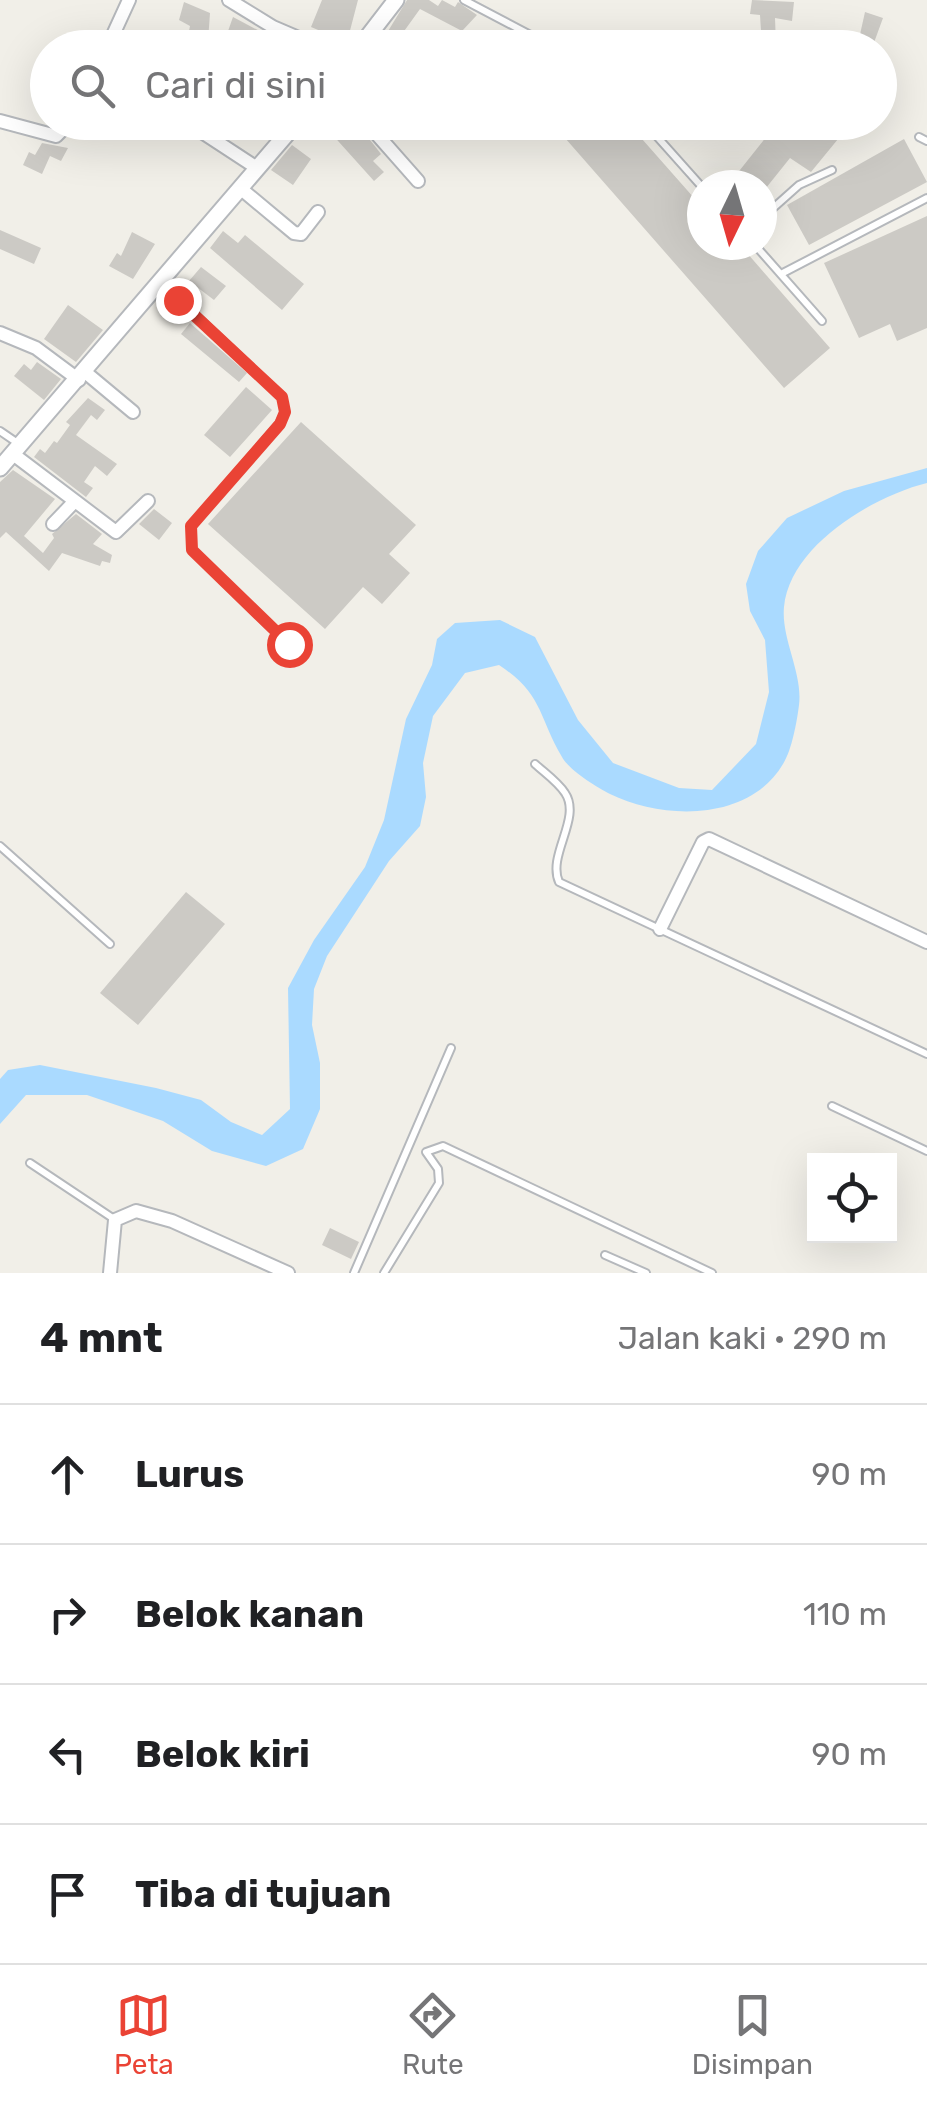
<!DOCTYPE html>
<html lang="id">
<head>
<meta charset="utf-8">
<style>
  :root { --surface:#fff; --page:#f6f6f6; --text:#202124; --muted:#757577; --line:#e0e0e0; --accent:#ea4335 }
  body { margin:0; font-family:Rubik,sans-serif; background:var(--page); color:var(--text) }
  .controls { position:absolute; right:30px; bottom:30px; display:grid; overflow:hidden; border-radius:0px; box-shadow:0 10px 40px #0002 }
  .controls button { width:90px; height:90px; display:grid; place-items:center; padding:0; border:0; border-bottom:2px solid var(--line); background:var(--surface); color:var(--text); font:50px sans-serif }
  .compass { position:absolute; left:687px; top:170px; width:90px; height:90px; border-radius:50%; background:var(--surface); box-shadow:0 10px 40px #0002; rotate:185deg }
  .stop { position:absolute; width:30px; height:30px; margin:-22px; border:8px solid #ea4335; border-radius:50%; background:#fff }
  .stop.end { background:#ea4335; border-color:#fff; box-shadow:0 2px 10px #0008 }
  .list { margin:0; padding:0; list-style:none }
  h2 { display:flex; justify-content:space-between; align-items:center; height:130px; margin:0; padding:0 40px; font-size:42px }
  h2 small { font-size:32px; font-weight:400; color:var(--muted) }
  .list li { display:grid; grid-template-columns:65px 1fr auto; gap:30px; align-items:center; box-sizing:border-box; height:140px; padding:0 40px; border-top:2px solid var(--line) }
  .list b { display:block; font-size:38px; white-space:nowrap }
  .list em { font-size:32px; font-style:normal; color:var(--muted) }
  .icon { flex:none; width:55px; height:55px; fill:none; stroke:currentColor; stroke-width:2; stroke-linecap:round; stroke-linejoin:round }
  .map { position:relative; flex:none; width:927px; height:1273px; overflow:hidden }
  .search { position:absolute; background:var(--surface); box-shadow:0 10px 40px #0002; left:30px; right:30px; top:30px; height:110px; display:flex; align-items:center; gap:25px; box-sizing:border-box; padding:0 35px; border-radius:55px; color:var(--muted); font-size:38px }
  .sheet { height:690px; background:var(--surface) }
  nav { display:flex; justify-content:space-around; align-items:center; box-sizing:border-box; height:140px; border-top:2px solid var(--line); background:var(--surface); font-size:28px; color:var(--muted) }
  nav a { display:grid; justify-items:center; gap:5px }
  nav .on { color:var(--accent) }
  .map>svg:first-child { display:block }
  .water { fill:#aadaff }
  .building { fill:#cccac5 }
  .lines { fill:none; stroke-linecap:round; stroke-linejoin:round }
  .service-casing { stroke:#b5b8bc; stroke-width:10 }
  .minor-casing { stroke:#b5b8bc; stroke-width:16 }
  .tertiary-casing { stroke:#b5b8bc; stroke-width:19 }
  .service { stroke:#fff; stroke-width:6 }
  .minor { stroke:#fff; stroke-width:12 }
  .tertiary { stroke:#fff; stroke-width:15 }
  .route { stroke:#ea4335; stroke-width:12 }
</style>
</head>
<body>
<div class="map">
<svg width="927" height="1273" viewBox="0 0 927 1273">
  <rect width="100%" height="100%" fill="#f1efe8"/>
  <path class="water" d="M927,468V483C874,496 790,545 784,607C781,639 803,673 799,705C797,721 792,750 783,764C749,822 663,820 610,794C596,787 569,770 562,757C538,716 543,694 499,665L465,673L433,716L423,763L426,797L420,826L389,861L327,956L314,989L312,1025L320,1063V1109L303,1149L266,1166L212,1151L163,1121L87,1095H26L0,1124V1079L8,1070L40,1065L156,1088L201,1100L231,1122L262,1135L290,1109L288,988L314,940L365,867L384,820L406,719L432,665L437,639L455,623L500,620L535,637L578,720L613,763L679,788L712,790L756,744L769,692L765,640L750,611L746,584L758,551L787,518L844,491Z"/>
  <path class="building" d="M322,0H358L347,42L311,27Z
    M407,0H429L438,6L442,0L455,7L458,2L477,15L462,31L420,9L402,34L424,48H392L382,41Z
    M752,0L794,2L792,21L775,18L776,45L762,46L760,15L750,14Z
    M184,2L210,13L208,41L188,36L190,26L179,20Z
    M865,12L883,18L872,48H857Z
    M233,17L269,36L295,48H222Z
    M321,122H356L381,154L373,161L384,172L374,181Z
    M551,122H627L702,207V245H740L830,348L784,388Z
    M778,122H852L811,172L790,158L762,193V185H728Z
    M904,139L927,182L809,245L787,205Z
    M42,143L68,148L61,161L50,156L42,174L23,165L29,152L35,155Z
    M292,145L311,159L293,185L271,170Z
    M927,216V328L897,341L890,324L859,338L824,263Z
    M0,230L41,248L34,264L0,249Z
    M223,231L238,243L245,235L304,284L282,310L210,248Z
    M132,232L155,244L133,279L109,266L117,253L121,256Z
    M201,267L226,286L214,300L189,281Z
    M68,305L103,330L76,362L44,339Z
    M190,323L247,373L239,382L181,334Z
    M37,362L61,379L44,400L14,376L24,364L31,370Z
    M246,387L272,410L230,457L204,435Z
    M88,398L105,410L97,420L91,415L76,435L117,464L107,476L95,466L84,482L93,488L86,497L34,457L40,449L45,453L54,441L57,443L70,425L66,422Z
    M301,422L416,525L389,554L410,573L382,604L363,587L325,629L208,524Z
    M13,470L55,499L24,536L43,553L54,538L52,534L76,514L102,534L93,544L112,555L110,563L102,561L100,566L62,553L49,571L6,532L0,538V482Z
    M154,509L172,523L159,540L139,524Z
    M186,892L225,924L138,1025L100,993Z
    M330,1228L359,1242L351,1259L322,1245Z"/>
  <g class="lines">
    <g class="service-casing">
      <path id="service" d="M464,0L555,48
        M644,122L702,187
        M919,137L927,141
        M762,218L799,185L832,170
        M755,245L822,321
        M781,274L927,198
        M161,282L282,397L285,412L279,424L191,526L192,550L289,645
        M0,431L19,444
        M535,764C545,773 558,782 565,793C582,818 547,855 559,882L927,1054
        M0,846L110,944
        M832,1106L927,1151
        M30,1163L114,1219
        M605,1255L646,1273
        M354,1273L451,1048
        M384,1273L439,1183L438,1169L426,1152L443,1146L712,1273"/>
    </g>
    <g class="minor-casing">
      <path id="minor" d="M229,0L273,27L322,48
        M107,48L129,0
        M0,121L56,136L70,122
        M366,122L418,181
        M202,132L257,168
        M240,188L294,233L301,234L318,212
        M0,333L36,348L79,380
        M85,372L133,412
        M13,454L116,532L148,501
        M53,524L74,502
        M660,929L703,842L709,839L927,942
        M110,1273L115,1220L136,1211L172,1221L288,1273"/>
    </g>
    <g class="tertiary-casing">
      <path id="tertiary" d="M359,48L396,0
        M0,468L297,122"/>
    </g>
    <use href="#service" class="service"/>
    <use href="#minor" class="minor"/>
    <use href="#tertiary" class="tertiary"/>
  </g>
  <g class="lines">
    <path class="route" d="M178,300L282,397L285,412L280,424L191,526L192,550L289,644"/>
  </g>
</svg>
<div class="controls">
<button><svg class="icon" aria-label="locate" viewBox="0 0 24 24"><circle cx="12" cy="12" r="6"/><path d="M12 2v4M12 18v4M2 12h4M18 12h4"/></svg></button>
</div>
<svg class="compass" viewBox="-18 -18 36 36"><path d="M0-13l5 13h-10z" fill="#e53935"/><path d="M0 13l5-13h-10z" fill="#757577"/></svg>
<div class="stop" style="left:289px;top:644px"></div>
<div class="stop end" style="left:178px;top:300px"></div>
<div class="search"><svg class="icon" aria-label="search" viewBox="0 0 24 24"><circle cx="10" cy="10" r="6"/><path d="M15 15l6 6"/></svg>Cari di sini</div>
</div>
<section class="sheet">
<h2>4 mnt<small>Jalan kaki · 290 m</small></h2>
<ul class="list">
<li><svg class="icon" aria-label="ahead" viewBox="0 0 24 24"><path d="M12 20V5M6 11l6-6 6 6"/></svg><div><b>Lurus</b></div><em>90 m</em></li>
<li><svg class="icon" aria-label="right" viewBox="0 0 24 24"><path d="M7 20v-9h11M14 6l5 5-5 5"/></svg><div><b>Belok kanan</b></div><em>110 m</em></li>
<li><svg class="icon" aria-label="left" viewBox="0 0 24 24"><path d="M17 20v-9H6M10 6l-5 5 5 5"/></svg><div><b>Belok kiri</b></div><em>90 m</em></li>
<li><svg class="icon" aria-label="arrive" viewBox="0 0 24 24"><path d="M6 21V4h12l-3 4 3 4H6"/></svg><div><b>Tiba di tujuan</b></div></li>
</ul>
</section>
<nav>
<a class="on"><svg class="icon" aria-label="map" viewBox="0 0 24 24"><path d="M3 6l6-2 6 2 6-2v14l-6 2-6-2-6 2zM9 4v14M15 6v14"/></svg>Peta</a>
<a><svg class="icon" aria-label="directions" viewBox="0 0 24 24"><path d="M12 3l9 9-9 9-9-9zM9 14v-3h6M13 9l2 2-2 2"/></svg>Rute</a>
<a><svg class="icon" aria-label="saved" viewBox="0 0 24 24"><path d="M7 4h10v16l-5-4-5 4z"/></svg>Disimpan</a>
</nav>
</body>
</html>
